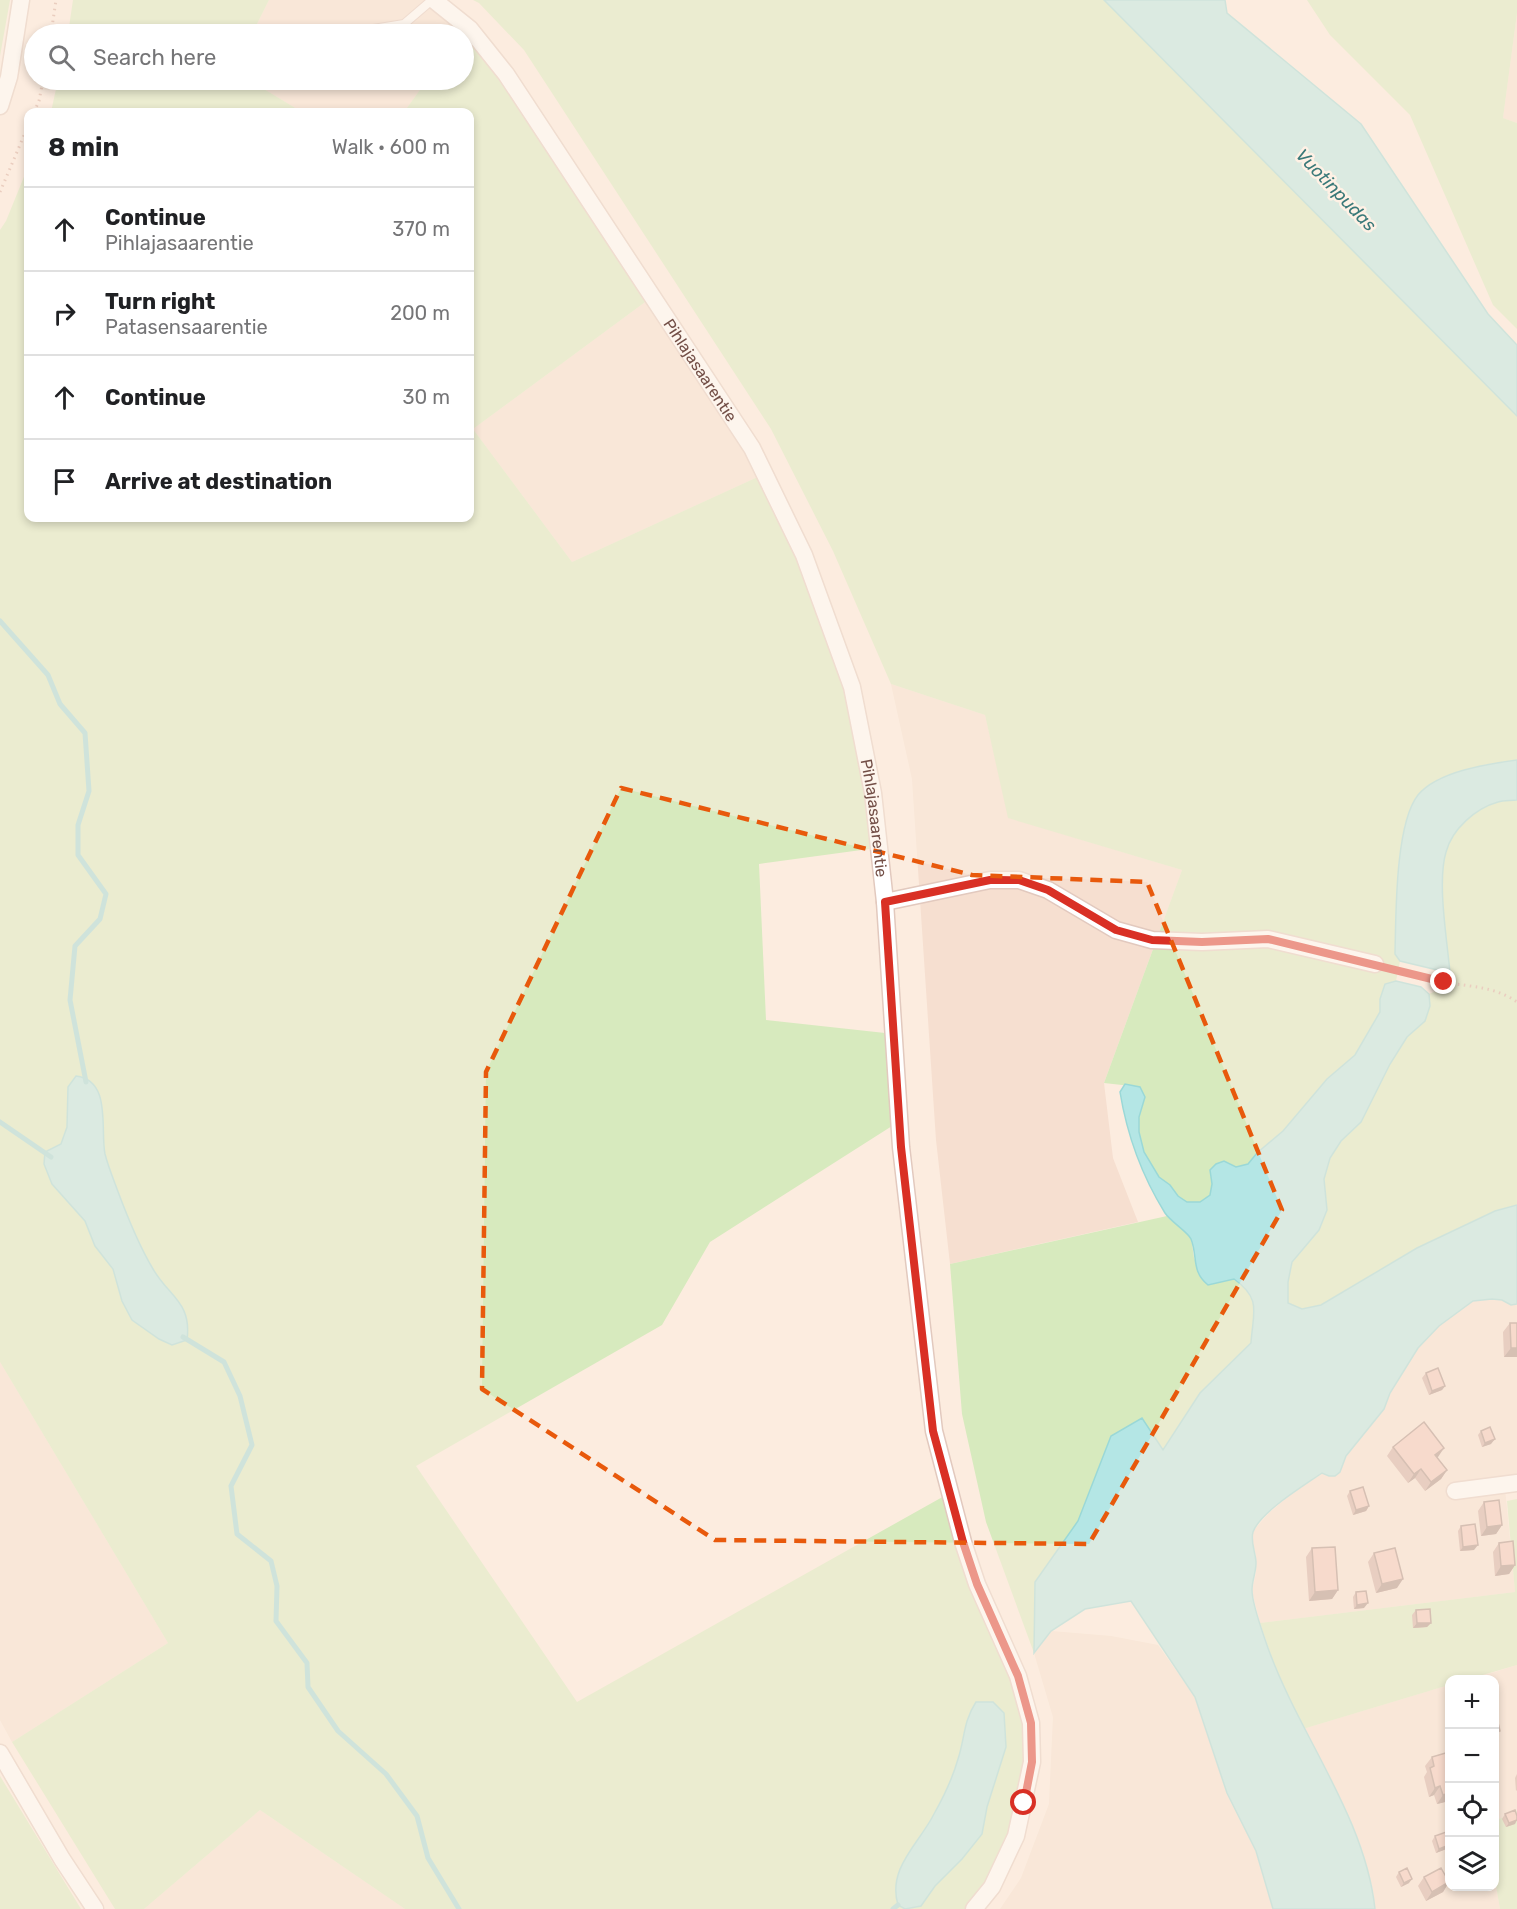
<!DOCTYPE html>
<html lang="en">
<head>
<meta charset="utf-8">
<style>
  :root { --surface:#fff; --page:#f2f2f2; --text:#202124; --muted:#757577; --line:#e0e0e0 }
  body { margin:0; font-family:Rubik,sans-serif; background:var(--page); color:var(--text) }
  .controls { position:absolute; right:18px; bottom:18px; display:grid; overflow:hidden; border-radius:12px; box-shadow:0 3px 9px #0003 }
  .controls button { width:54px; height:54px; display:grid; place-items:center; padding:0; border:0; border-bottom:2px solid var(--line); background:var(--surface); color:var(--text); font:30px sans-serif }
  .stop { position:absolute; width:18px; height:18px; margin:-14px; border:4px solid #d93025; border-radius:50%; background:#fff }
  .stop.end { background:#d93025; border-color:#fff; box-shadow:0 2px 6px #0008 }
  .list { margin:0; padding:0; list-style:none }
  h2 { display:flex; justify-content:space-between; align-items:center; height:78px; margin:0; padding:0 24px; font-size:26px }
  h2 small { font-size:20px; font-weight:400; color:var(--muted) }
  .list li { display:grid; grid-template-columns:39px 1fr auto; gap:18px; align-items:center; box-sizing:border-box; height:84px; padding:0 24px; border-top:2px solid var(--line) }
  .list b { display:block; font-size:22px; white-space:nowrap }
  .list p { margin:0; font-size:20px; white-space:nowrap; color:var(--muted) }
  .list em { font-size:20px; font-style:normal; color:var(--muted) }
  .icon { flex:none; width:33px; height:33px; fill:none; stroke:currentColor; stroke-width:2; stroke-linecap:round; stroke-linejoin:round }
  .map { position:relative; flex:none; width:1517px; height:1909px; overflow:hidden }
  .search { position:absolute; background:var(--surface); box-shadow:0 3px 9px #0003; left:24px; top:24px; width:450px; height:66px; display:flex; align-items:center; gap:15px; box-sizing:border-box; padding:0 21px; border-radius:33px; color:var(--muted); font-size:22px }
  .panel { position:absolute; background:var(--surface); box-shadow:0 3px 9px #0003; left:24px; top:108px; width:450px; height:414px; border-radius:12px }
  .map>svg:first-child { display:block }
  .residential { fill:#f6dfd0 }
  .green { fill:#d7eabe }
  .water { fill:#b4e6e5; stroke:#9ad8d7; stroke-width:1.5 }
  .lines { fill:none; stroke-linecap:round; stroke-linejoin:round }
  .stream { stroke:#9ad8d7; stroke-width:5 }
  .lane-casing { stroke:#e2c9be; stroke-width:10 }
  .street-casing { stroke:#e2c9be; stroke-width:19 }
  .path { stroke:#d6a79a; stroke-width:3; stroke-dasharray:1.5 4.5; stroke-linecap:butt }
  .lane { stroke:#fff; stroke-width:8 }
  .street { stroke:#fff; stroke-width:16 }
  .wall { fill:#d0a99d }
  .shaded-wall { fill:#a9897f }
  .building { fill:#f2c4b6; stroke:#a9897f; stroke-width:1.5 }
  .route { stroke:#d93025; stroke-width:8 }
  .marked { fill:none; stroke:#e8590c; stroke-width:4.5; stroke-dasharray:12 8; stroke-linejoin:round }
  .labels { text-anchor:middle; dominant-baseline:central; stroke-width:5; stroke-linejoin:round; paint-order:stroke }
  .street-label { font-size:16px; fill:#734f47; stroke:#fff1e5 }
  .water-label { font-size:18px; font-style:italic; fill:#3a7979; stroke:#fff1e5 }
</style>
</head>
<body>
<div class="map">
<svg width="1517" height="1909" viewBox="0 0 1517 1909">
  <rect width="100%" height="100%" fill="#fcecdf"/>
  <path class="residential" d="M269,0H424L463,25L457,34H252Z
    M1517,13V123L1503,118Z
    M249,80H427L404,112H302Z
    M652,297L762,475L572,562L473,429Z
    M891,684L985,715L1009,818L1182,870L1104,1083L1113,1158L1138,1222L950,1264L936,1140L912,779Z
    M1492,1299L1502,1300L1511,1305L1517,1304V1475L1504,1478L1515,1592L1260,1623L1252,1591L1256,1573V1554L1252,1544L1253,1531L1269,1513L1291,1494L1323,1473L1329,1476H1335L1340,1472L1346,1457L1384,1409L1390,1393L1418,1348L1439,1326L1456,1312L1473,1301Z
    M0,1362L168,1643L12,1742L0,1720Z
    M1051,1631L1111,1636L1158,1645L1195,1697L1227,1793L1256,1851L1273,1909H1000L1021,1878L1049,1804L1053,1717L1034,1653Z
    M1517,1665V1812L1495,1821L1494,1680H1469Z
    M1449,1685L1450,1886H1494L1495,1880L1500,1909H1375L1373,1890L1362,1850L1335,1789L1303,1729Z
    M260,1810L405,1909H144Z"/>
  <path class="green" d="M0,0H10L0,56Z
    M73,0H269L252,34H68Z
    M473,0H1104L1517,416V760L1483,765L1438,779L1405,824L1399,859L1395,954L1400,961L1396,981L1385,984L1380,999V1012L1355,1055L1327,1079L1283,1131L1257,1153L1248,1164L1236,1167L1224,1161L1210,1171L1212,1184L1210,1195L1200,1202H1187L1178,1196L1170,1185L1159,1177L1144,1152L1139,1132V1117L1145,1097L1140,1087L1104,1083L1182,870L1008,818L985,715L891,684L833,551L771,429L524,50L479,3Z
    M1307,0H1517V13L1503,118L1517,123V329L1493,305L1410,115L1330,35Z
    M463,25L652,297L473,429L572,562L762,475L799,554L849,689L876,848L759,864L766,1020L885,1033L892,1126L710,1242L662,1325L416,1466L577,1702L946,1495L1028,1717L1023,1796L995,1870L965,1909H405L260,1810L144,1909H115L12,1742L168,1643L0,1362V230L6,221L28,167V518H470V112H404L427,80H464V34H457Z
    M58,80H249L302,112H51Z
    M1517,800V1205L1495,1211L1417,1248L1321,1305L1302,1309L1288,1303V1282L1292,1261L1319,1230L1327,1210L1324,1179L1330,1158L1341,1141L1361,1122L1390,1064L1407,1037L1425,1021L1430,1006L1429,994L1446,987L1450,973C1447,939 1437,882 1446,852C1452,829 1476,808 1498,802C1504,800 1511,801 1517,800Z
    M1167,1216L1191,1237L1194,1258L1208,1285L1233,1279C1262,1299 1253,1312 1251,1343L1200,1393L1163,1451L1111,1436L1078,1521L1035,1582L1051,1631L1034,1653L986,1522L962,1414L950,1264Z
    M1517,1499V1665L1469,1679L1450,1680L1449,1685L1303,1729L1277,1673L1260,1623L1515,1592L1507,1501Z
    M0,1776L81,1909H0Z
    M1517,1812V1909H1500L1495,1880L1494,1821Z"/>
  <path class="water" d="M1104,0H1225L1227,13L1361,124L1488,314L1517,345V416Z
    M1517,760V800C1511,801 1504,800 1498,802C1476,808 1452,829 1446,852C1437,882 1447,939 1450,973L1400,961L1395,954C1396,916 1395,824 1418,795C1438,771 1488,764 1517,760Z
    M1396,981L1421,987L1429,994L1430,1006L1425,1021L1407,1037L1390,1064L1361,1122L1341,1141L1330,1158L1324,1179L1327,1210L1319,1230L1292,1262L1288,1282V1303L1302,1309L1321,1305L1417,1248L1495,1211L1517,1205V1304L1511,1305L1502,1300L1492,1299L1473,1301L1439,1326L1418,1348L1390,1393L1384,1409L1346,1456L1340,1472L1335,1476H1329L1322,1473C1305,1485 1260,1512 1253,1532C1250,1542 1256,1553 1256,1563C1256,1572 1252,1581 1252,1590C1252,1605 1263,1633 1268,1648C1299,1735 1365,1816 1375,1909H1273L1256,1851L1227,1793L1195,1697L1131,1601L1085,1609L1051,1631L1034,1653L1035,1582L1078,1521L1111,1436L1142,1418L1163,1450L1200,1393L1251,1343C1253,1312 1262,1299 1234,1279L1208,1285C1191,1271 1198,1257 1191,1239C1188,1232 1171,1222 1165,1213C1142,1176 1127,1135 1120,1092L1125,1084L1140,1087L1145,1097L1139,1117V1132L1144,1152L1159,1177L1170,1185L1178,1196L1187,1202H1200L1210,1195L1212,1184L1210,1170L1216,1164L1224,1161L1236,1167L1248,1164L1257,1153L1283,1131L1327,1079L1355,1055L1380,1012V999L1385,984Z
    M76,1076C112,1080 100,1130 105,1154C108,1166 113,1178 117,1189C127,1216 138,1244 153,1269C169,1297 192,1302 187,1340L172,1345L159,1339L132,1320L122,1301L113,1269L95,1246L85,1221L52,1184L44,1164L45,1152L61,1144L67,1127L68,1087Z
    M976,1702H993L1004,1713L1006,1747L987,1807L982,1834L962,1859L935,1886L921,1906L905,1909L898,1905C887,1868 919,1844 934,1814C943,1798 953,1777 958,1759C965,1738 963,1722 976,1702Z"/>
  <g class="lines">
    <path class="stream" d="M0,621L48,675L60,704L85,733L89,791L78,825V855L106,894L100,919L75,946L70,1000L86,1082
      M0,1122L51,1157
      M183,1337L224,1362L240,1396L252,1445L231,1486L237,1534L271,1561L277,1586L276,1621L307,1663L308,1687L338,1731L386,1774L417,1816L428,1858L459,1909
      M893,1909L898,1905"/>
    <g class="lane-casing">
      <path id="lane" d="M367,30L404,24L432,0"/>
    </g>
    <g class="street-casing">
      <g id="street">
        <path id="s1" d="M434,0L470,29L506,74L752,448L804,555L852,687L873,793L885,902L901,1147L934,1431L963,1542L977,1584L1018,1676L1031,1723L1032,1762L1016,1836L992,1887L974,1909"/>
        <path d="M0,106L9,77L21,0"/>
        <path d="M885,902L990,880H1019L1048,890L1116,930L1152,940L1202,942L1268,939L1375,964"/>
        <path d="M1455,1491L1517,1483"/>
        <path d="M0,1753L62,1859L95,1909"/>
      </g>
    </g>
    <path class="path" d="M51,34L56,0
      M34,112L39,101L43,80
      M0,192L28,126
      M1388,967C1407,972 1425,978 1444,982C1470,987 1494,986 1517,1002"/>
    <use href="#lane" class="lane"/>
    <use href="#street" class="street"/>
  </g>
  <path class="wall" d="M1510,1323H1517V1357H1504L1503,1332Z
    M1426,1373L1445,1386L1442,1390L1429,1395L1422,1378Z
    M1481,1431L1491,1444L1482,1447L1478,1435Z
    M1393,1447L1437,1457L1447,1470L1441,1479L1425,1491L1415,1478L1408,1483L1387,1456Z
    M1350,1491L1369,1506L1366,1511L1353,1515L1347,1496Z
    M1484,1502L1502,1525L1496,1534L1481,1536L1478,1511Z
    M1461,1526L1474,1550L1460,1551L1458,1531Z
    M1499,1543L1515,1565L1509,1574L1495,1576L1493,1552Z
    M1312,1548L1338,1590L1332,1599L1309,1601L1306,1557Z
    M1374,1553L1397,1588L1376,1593L1368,1562Z
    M1356,1592L1364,1608L1354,1609L1353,1597Z
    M1416,1610L1431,1623L1427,1627L1413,1628L1412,1615Z
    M1449,1752V1802V1801L1437,1804L1434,1795L1429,1797L1424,1777L1427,1772L1425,1766L1432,1757Z
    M1517,1774V1790L1516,1791L1515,1778Z
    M1505,1814L1515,1824L1506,1827L1502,1819Z
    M1435,1836L1449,1848L1436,1853L1432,1841Z
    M1399,1872L1409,1883L1401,1887L1396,1877Z
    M1424,1877L1449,1882L1443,1892L1426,1901L1418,1886Z"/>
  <path class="shaded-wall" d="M1511,1348H1517V1357H1504Z
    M1445,1386L1442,1390L1429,1395L1432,1391Z
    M1495,1439L1491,1444L1482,1447L1485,1443Z
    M1444,1448L1438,1457L1429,1464L1435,1455Z
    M1421,1469L1415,1478L1408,1483L1414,1474Z
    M1447,1470L1441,1479L1425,1491L1431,1482Z
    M1369,1506L1366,1511L1353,1515L1356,1510Z
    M1502,1525L1496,1534L1481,1536L1487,1527Z
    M1478,1545L1474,1550L1460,1551L1463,1547Z
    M1515,1565L1509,1574L1495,1576L1501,1566Z
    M1403,1579L1397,1588L1376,1593L1382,1584Z
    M1338,1590L1332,1599L1309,1601L1315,1592Z
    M1368,1603L1364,1608L1354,1609L1357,1605Z
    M1417,1623H1431L1427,1627L1413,1628Z
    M1500,1731L1494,1739V1732Z
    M1440,1786L1434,1795L1429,1797L1435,1788Z
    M1449,1793V1801L1437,1804L1443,1795Z
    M1517,1820L1515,1824L1506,1827L1509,1823Z
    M1449,1845V1848L1436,1853L1439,1849Z
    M1412,1879L1409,1883L1401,1887L1404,1883Z
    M1449,1882L1443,1892L1426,1901L1432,1892Z"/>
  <path class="building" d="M1510,1323H1517V1348H1511Z
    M1438,1368L1445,1386L1432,1391L1426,1373Z
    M1424,1422L1444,1448L1435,1455L1447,1470L1431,1482L1421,1469L1414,1474L1393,1447Z
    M1490,1427L1495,1439L1485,1443L1481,1431Z
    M1363,1487L1369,1506L1356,1510L1350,1491Z
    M1499,1500L1502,1525L1487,1527L1484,1502Z
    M1475,1524L1478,1545L1463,1547L1461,1526Z
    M1513,1541L1515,1565L1501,1566L1499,1543Z
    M1335,1547L1338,1590L1315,1592L1312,1548Z
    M1395,1548L1403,1579L1382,1584L1374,1553Z
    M1366,1591L1368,1603L1357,1605L1356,1592Z
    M1430,1609L1431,1623H1417L1416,1610Z
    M1494,1710H1495L1500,1731L1494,1732Z
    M1449,1752V1793L1443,1795L1440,1786L1435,1788L1430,1768L1434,1766L1432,1757Z
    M1515,1810L1517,1816V1820L1509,1823L1505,1814Z
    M1449,1831V1845L1439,1849L1435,1836Z
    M1407,1868L1412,1879L1404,1883L1399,1872Z
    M1441,1868L1449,1882L1432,1892L1424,1877Z"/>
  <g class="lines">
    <path class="route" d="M1024,1803L1032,1762L1031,1723L1018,1676L977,1584L963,1542L933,1431L901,1147L885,902L990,880H1019L1048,890L1116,930L1152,940L1202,942L1268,939L1444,982"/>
  </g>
  <path d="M0 0H1517V1909H0ZM621,788L972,875L1147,882L1282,1210L1089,1544L715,1540L482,1389L486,1072Z" fill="#fcecdf" fill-opacity=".55" fill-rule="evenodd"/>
  <path class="marked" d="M621,788L972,875L1147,882L1282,1210L1089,1544L715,1540L482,1389L486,1072Z"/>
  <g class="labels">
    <g class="street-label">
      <text stroke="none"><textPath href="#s1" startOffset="458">Pihlajasaarentie</textPath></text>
      <text stroke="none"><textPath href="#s1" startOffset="944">Pihlajasaarentie</textPath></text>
    </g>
    <g class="water-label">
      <text transform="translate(1336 190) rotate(46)">Vuotinpudas</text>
    </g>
  </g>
</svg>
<div class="controls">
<button>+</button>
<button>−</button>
<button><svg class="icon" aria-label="locate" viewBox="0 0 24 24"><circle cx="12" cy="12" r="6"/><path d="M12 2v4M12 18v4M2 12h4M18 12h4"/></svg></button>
<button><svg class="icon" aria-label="layers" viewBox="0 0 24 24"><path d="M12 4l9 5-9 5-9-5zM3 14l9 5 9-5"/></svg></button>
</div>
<div class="stop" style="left:1024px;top:1803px"></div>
<div class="stop end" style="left:1444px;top:982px"></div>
<div class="search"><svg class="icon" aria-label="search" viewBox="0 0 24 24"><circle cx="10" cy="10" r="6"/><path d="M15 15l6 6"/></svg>Search here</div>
<section class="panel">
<h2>8 min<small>Walk · 600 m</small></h2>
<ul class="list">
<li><svg class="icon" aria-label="ahead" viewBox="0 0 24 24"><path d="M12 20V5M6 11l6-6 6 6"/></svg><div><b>Continue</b><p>Pihlajasaarentie</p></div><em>370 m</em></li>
<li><svg class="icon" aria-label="right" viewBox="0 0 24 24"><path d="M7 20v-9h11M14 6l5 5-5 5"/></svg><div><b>Turn right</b><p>Patasensaarentie</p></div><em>200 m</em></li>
<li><svg class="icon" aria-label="ahead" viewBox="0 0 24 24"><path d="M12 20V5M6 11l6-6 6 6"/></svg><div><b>Continue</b></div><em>30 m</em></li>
<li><svg class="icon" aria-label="arrive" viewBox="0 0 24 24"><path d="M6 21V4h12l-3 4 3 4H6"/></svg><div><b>Arrive at destination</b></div></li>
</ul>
</section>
</div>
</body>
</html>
